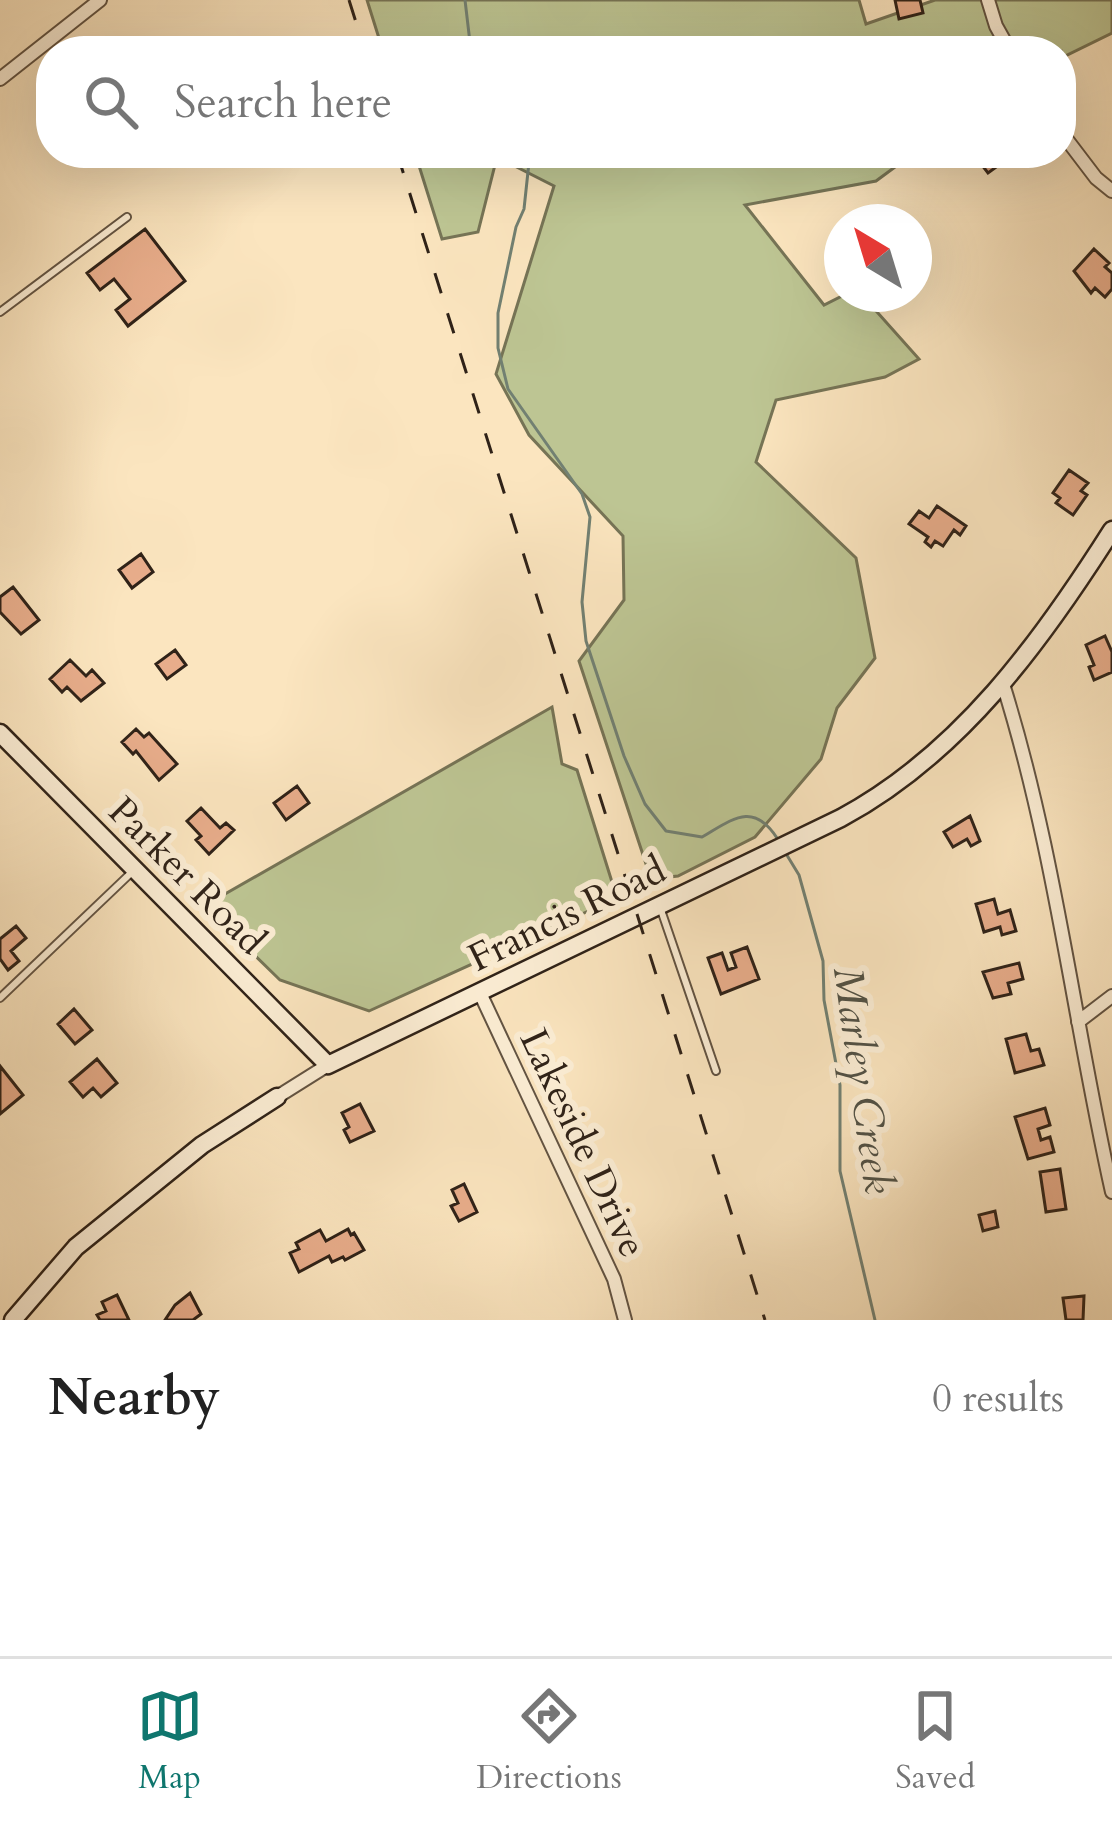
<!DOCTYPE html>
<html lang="en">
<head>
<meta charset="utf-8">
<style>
  :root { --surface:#fff; --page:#f2f2f2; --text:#222; --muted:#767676; --line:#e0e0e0; --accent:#0f766e }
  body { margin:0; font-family:Cardo,serif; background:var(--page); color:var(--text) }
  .compass { position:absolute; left:824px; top:204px; width:108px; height:108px; border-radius:50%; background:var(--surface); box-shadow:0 12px 48px #0002; rotate:322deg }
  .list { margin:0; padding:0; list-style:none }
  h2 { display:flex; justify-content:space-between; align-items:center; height:156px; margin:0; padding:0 48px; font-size:51px }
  h2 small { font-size:39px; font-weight:400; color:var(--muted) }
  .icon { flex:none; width:66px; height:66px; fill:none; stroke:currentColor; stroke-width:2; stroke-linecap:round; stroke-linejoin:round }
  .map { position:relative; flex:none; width:1112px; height:1320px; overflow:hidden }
  .search { position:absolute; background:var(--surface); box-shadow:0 12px 48px #0002; left:36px; right:36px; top:36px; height:132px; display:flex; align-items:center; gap:30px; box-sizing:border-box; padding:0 42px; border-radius:48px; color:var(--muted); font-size:45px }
  .sheet { height:336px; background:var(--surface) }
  nav { display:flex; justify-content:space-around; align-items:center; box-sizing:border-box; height:168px; border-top:3px solid var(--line); background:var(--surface); font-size:33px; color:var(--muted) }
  nav a { display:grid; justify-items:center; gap:6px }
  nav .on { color:var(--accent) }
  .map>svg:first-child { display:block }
  .green { fill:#bdc593; stroke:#767456; stroke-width:3 }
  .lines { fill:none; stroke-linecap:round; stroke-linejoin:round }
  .stream { stroke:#728072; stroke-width:3 }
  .building { fill:#e8ad8b; stroke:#2f2218; stroke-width:3 }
  .lane-casing { stroke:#625342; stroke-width:10 }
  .street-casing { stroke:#625342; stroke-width:16 }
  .secondary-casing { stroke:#2f2218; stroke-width:21 }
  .lane { stroke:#fceed5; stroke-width:6 }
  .street { stroke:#fceed5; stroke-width:12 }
  .secondary { stroke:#fceed5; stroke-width:16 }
  .rail { stroke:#2f2218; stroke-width:3; stroke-dasharray:21 21; stroke-linecap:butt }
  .labels { text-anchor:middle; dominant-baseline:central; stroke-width:12; stroke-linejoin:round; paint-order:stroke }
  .street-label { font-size:39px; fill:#2f2218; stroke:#fceed5 }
  .water-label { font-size:42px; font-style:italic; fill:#515145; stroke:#fceed5 }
</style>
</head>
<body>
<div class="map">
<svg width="1112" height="1320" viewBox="0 0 1112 1320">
  <rect width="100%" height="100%" fill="#fbe5bf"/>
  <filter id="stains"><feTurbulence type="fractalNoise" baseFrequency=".00167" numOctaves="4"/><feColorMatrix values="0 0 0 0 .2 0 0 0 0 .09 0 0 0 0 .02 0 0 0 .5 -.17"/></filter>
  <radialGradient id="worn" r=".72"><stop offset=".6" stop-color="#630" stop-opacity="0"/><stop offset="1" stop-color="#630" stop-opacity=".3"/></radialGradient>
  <path class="green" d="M367,0H859L866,24L935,0H1112V33L1061,58V51H383Z
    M415,153H914L876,181L745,205L824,305L846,294H861L919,359L885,377L776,400L756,462L856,558L875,658L837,708L821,759L755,837L678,876L651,879L579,661L624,600L623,536L529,435L496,374L554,186L497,157L478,232L442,239Z
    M552,707L562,764L577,770L617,898L369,1011L280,980L204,906Z"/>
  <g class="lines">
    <path class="stream" d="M465,0L471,51
      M530,153L524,209L516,227L498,313V348L508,389L582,494L590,517L582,602L586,641L624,756L645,804L666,831L702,837C733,819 753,801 777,838
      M785,852L799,875L823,961L824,1000L840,1085V1171L875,1320"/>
  </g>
  <path class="building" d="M895,0H920L923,13L899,19Z
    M961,153H1001L1006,160L988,173L975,156L967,161Z
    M145,229L185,281L128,326L116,310L130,299L114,279L100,290L87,273Z
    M1094,249L1109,263L1105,267L1112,273V289L1105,297L1095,288L1091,293L1074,271Z
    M1069,470L1088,483L1081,491L1087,495L1073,515L1056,503L1060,498L1053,493Z
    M937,506L966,526L960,535L954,530L943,546L935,541L931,547L925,542L928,537L909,524L919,511L929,518Z
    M141,554L153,572L132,588L119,570Z
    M13,587L39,620L21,634L0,612V597Z
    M1105,636L1112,652V672L1094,680L1089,667L1094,665L1086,645Z
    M175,650L186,665L167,679L156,664Z
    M70,660L86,676L92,670L104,683L81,701L67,687L62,692L50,679Z
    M136,729L144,737L149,733L177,764L159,780L136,751L133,754L122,742Z
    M297,786L309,803L286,820L274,803Z
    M201,808L220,828L226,823L234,830L209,854L196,840L201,836L187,821Z
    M970,816L980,841L971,846L967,839L953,847L944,832Z
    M994,899L998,914L1010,910L1016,931L1002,935L1000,927L984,932L976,904Z
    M16,926L26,938L11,951L19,961L8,970L0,959V939Z
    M747,947L759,979L721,994L708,958L722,953L728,970L736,967L731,953Z
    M1019,963L1023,979L1008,983L1011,994L993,998L983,972Z
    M74,1009L92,1030L75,1044L58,1024Z
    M1026,1034L1031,1051L1039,1049L1044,1065L1015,1073L1006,1039Z
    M97,1059L117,1083L101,1097L93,1088L83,1097L70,1082Z
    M0,1066L23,1095L0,1114Z
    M360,1104L374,1131L350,1142L344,1130L349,1127L342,1113Z
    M1045,1108L1050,1125L1038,1129L1041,1140L1050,1137L1054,1152L1028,1159L1015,1117Z
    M1060,1169L1066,1209L1046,1212L1040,1172Z
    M464,1184L477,1212L459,1221L451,1206L458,1203L452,1190Z
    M995,1211L998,1227L983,1231L979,1215Z
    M348,1229L351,1235L354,1233L364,1250L345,1260L343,1257L332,1262L329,1256L299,1272L290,1253L299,1249L296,1243L320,1230L326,1241Z
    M190,1293L201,1314L193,1320H165L175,1305Z
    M117,1295L129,1320H100L97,1315L106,1311L102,1302Z
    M1084,1296L1083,1320H1066L1063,1298Z"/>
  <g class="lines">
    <g class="lane-casing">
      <path id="lane" d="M0,312L127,217
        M661,910L716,1071
        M0,998L132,872"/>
    </g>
    <g class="street-casing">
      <path id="street" d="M988,0L996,26L1010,51
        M0,79L100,0
        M1061,132L1096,178L1112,191
        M1003,684C1055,850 1074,1023 1112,1192
        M480,993L614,1279L625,1320
        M1078,1022L1112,996
        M277,1097L328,1065"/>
    </g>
    <g class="secondary-casing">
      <path id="secondary" d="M0,733L328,1065L841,818C960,754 1041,642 1112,530
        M13,1320L76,1247L202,1145L277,1097"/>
    </g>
    <use href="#lane" class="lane"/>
    <use href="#street" class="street"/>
    <use href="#secondary" class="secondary"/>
    <path class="rail" d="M349,0L365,51
      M397,153L765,1320"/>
  </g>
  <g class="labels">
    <g class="street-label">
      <text transform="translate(187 876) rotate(45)">Parker Road</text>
      <text transform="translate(567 914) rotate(-26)">Francis Road</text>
      <text transform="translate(583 1143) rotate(65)">Lakeside Drive</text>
    </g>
    <g class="water-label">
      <text transform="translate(863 1080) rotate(82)">Marley Creek</text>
    </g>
  </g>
  <rect width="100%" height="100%" filter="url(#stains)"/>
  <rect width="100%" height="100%" fill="url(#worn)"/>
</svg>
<svg class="compass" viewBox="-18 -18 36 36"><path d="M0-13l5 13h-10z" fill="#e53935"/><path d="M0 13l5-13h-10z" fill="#767676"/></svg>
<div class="search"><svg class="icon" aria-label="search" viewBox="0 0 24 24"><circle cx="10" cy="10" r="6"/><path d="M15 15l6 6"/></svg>Search here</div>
</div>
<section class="sheet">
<h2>Nearby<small>0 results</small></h2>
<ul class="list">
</ul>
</section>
<nav>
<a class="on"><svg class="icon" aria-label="map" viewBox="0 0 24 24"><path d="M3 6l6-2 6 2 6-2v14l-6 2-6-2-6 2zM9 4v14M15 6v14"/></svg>Map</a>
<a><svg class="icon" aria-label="directions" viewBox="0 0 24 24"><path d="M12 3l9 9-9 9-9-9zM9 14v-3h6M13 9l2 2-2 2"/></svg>Directions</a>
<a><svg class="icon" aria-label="saved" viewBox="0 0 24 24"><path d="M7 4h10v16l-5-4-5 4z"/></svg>Saved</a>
</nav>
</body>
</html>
